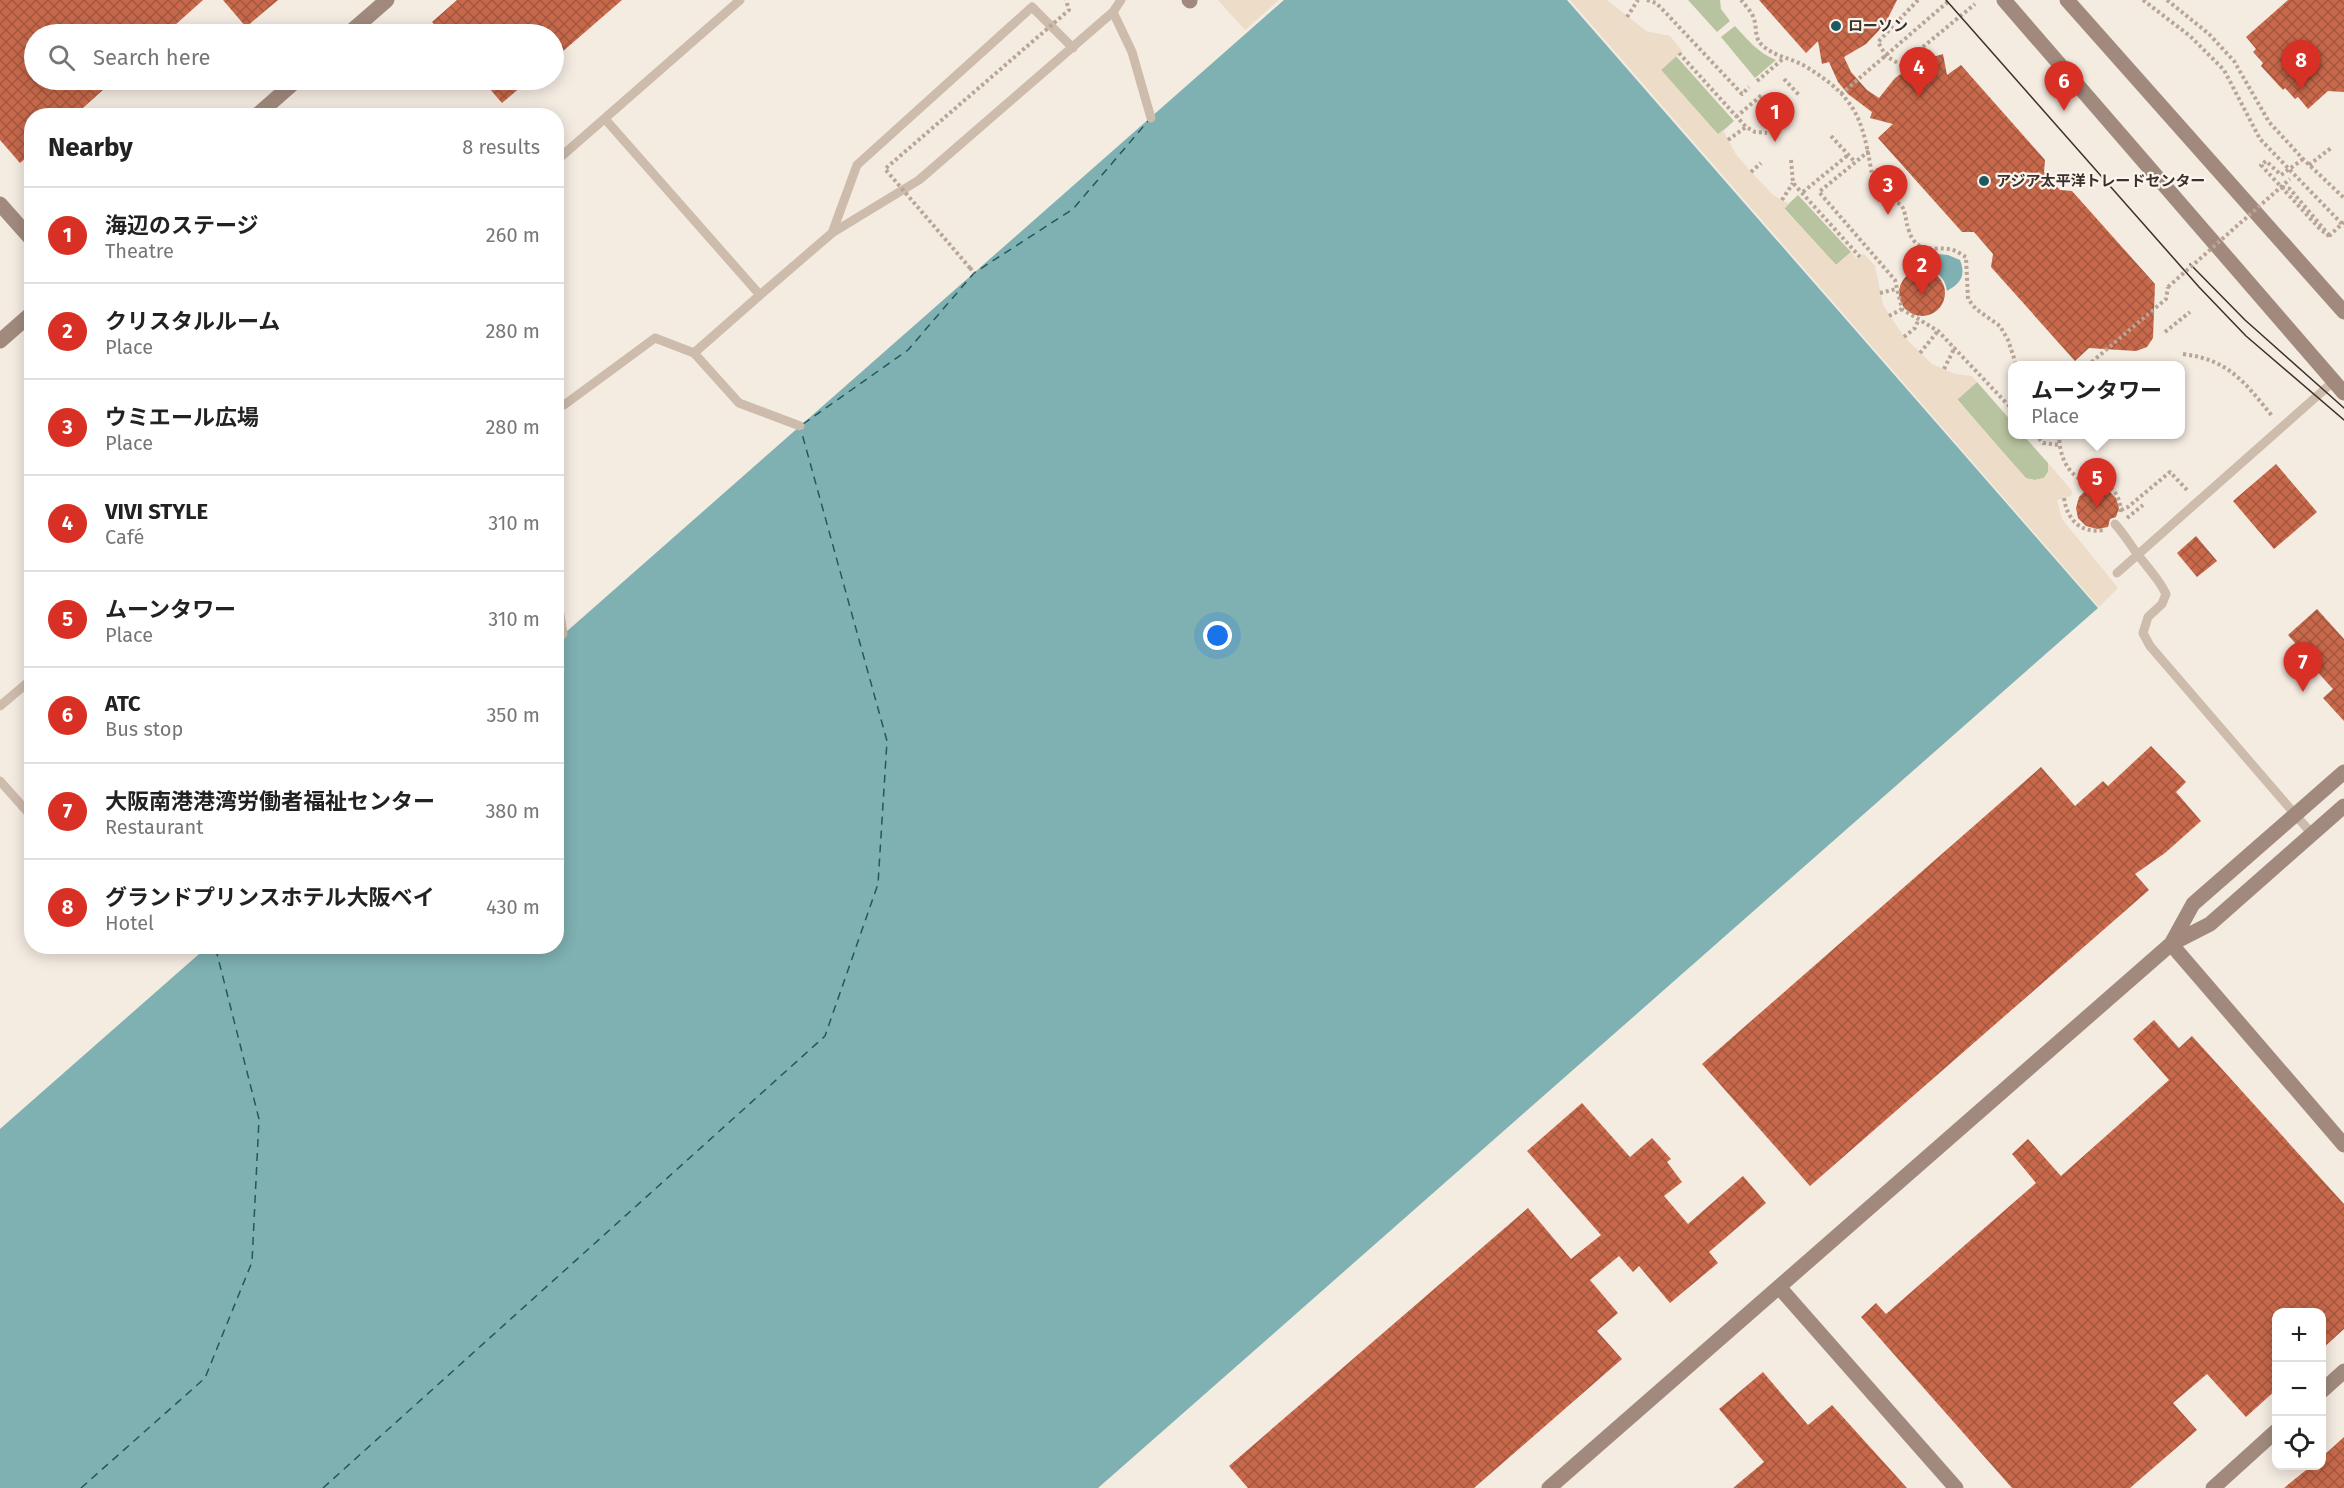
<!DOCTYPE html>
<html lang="en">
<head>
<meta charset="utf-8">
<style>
  :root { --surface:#fff; --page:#f2f2f2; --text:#222; --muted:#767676; --line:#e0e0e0; --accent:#d93025 }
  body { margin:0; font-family:"Fira Sans","Noto Sans JP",sans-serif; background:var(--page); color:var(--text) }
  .controls { position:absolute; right:18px; bottom:18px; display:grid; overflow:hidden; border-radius:12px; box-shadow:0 3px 15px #0003 }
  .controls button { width:54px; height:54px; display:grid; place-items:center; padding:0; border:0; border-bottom:2px solid var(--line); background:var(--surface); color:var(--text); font:30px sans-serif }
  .you { position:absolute; left:1218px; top:636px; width:21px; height:21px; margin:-15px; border:4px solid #fff; border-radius:50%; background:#1a73e8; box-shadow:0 0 0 9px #1a73e833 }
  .badge { display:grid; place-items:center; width:39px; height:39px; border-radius:50%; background:var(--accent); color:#fff; font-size:20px; font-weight:700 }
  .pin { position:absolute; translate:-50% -50px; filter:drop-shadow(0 2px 3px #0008) }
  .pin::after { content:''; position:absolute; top:32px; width:21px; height:18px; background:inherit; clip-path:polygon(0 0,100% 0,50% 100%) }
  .popup { position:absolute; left:2008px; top:361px; width:177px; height:78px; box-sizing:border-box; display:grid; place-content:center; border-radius:12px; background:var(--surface); filter:drop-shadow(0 2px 4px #0005); font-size:20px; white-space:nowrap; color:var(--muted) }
  .popup b { font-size:22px; color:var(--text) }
  .popup::after { content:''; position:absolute; left:50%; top:100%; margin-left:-12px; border:12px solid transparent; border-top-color:var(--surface) }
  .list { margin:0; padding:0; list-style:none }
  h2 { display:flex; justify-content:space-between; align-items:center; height:78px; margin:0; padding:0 24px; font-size:26px }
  h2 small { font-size:20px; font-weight:400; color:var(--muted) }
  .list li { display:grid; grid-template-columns:39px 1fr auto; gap:18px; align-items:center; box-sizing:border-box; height:96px; padding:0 24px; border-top:2px solid var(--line) }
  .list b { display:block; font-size:22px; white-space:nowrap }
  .list p { margin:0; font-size:20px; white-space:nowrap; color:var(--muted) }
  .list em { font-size:20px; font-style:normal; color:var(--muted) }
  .icon { flex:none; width:33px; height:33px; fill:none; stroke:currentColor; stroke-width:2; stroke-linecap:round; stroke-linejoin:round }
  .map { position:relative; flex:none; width:2344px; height:1488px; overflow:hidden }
  .search { position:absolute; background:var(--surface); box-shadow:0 3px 15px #0003; left:24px; top:24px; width:540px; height:66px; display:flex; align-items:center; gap:15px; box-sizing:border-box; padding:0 21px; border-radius:33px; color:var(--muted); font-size:22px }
  .panel { position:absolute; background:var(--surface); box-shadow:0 3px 15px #0003; left:24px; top:108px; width:540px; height:846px; border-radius:24px }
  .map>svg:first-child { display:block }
  .grass { fill:#b8c4a0 }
  .plaza { fill:#ecdcc8 }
  .water { fill:#7fb0b2 }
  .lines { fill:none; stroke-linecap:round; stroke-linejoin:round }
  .ferry { stroke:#1f5a5e; stroke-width:1.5; stroke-dasharray:8 6; stroke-linecap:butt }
  .building { fill:url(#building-cross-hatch) }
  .path { stroke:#b9a596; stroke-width:4; stroke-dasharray:3 3; stroke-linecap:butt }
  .lane { stroke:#cdbbac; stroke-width:9 }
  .secondary { stroke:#a18a7d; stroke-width:15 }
  .tram { stroke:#3b302b; stroke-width:1.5 }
  .path-bridge { stroke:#b9a596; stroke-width:4; stroke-dasharray:3 3; stroke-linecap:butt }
  .poi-dot { fill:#1f5a5e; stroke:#fbf5ee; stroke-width:2 }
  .labels { text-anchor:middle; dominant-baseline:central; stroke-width:4.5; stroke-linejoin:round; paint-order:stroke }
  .poi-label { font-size:15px; font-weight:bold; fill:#3b302b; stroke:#fbf5ee; text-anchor:start }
</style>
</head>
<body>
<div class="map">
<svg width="2344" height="1488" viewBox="0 0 2344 1488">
  <defs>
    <pattern id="building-cross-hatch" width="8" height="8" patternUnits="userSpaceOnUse" patternTransform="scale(1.5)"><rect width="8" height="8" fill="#c8694b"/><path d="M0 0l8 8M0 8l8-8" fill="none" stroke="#a4573f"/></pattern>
  </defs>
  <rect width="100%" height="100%" fill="#f4ebe1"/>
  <path class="grass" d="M1688,0H1720L1721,9L1730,21L1717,32Z
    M1735,26C1748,40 1758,53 1776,60L1755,78L1721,37Z
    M1676,56L1734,121L1718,135L1661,70Z
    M1798,195L1851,252L1836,265L1784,208Z
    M1977,382L2013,423V434L2023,435L2048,463V472L2044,478L2035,480L2026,479L1957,399Z"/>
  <path class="plaza" d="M1218,0H1279L1245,30Z
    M1570,0H1607L1646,31L1670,36L1682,51L1661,70L1718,134L1723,130L1735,153L1751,172L1773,195L1789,204L1784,209L1836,265L1851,252L1857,259L1864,254L1875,266L1883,305L1904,337L1932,364L1955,374L1972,376L1977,382L1957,400L2026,478L2035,480L2044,478L2048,472V463L2072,491L2071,496L2057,500L2062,519L2118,588L2099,607Z"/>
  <path class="water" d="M1284,0H1567L2098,608L1098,1488H0V1129L207,947L556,946L557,640Z
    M1927,253L1948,255L1960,260C1966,276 1961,283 1947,291C1945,275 1931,265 1915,270L1912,264Z"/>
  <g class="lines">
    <path class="ferry" d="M803,424L908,350L974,273L1073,209L1148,121
      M556,644L561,638
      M81,1488L205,1378L252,1262L259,1119L215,946
      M323,1488L825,1036L878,884L887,741L801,430"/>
  </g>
  <path class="building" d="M0,0H203L165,34H34V80H114L74,116H32V153L20,163L0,140Z
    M223,0H278L246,27Z
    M457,0H622L554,59V34H443L432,22Z
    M1759,0H1897L1885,24L1866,44L1844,57L1851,72L1867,90L1879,98L1895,78L1920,61L1943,54L1947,75L1961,65L2045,160L2044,172L2060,190L2072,191L2155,284L2153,338L2147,347L2136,351L2089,348L2075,361L1991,267L1993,254L1974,232H1962L1878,138L1893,124L1870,118L1872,112L1848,94L1838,82L1829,62L1822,64L1818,41L1806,53Z
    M2288,0H2344V92L2328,91L2308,109L2298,97L2295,99L2285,88L2283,90L2261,66L2263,63L2253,52L2256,49L2246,37Z
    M482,80H529L502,103Z
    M1899 293a23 23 0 1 1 46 0a23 23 0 1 1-46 0Z
    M2276,464L2317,512L2274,549L2233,501Z
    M2097,487L2108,490L2116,498L2119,508L2116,517L2110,519L2108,527L2097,529L2086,526L2078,518L2076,508L2079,497L2087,489Z
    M2196,536L2217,561L2197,577L2177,553Z
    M2317,609L2344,639V721L2323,698L2333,689L2293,645L2295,643L2288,635Z
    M2151,746L2186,782L2176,792L2201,821L2165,853L2135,874L2149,890L1810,1186L1702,1064L2041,767L2075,806L2103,781L2108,786Z
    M2154,1020L2179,1048L2192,1036L2344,1204V1329L2322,1349V1312H2277V1389L2246,1417L2207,1374L2173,1403L2197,1430L2130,1488H2012L1861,1317L1876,1303L1886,1314L2036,1183L2012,1154L2028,1139L2061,1176L2169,1080L2133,1039Z
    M1582,1103L1630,1157L1652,1138L1671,1159L1667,1162L1682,1182L1664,1196L1688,1224L1743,1176L1766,1203L1709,1252L1718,1263L1670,1303L1639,1266L1633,1272L1619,1256L1590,1280L1618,1313L1597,1331L1622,1359L1474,1488H1248L1229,1466L1528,1208L1571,1259L1601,1235L1527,1151Z
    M1763,1372L1808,1425L1832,1405L1907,1488H1733L1764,1462L1719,1409Z
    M2344,1437V1488H2284L2311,1466H2322V1457Z"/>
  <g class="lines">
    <path class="path" d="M1647,0L1656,3L1665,12L1742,94L1749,87
      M1741,0C1745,5 1752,12 1754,19C1757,27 1754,38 1762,45C1773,56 1790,58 1803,65C1865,101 1863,128 1875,191L1884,200L1901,204C1907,216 1905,220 1909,231C1917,256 1936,245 1953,250C1957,251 1962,255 1966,257L1968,299L1976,309L2000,326L2008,340L2016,364L2034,366
      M1918,0L1878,42L1886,56L1901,65L1975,4
      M2143,0L2190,36L2224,70L2260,139L2344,226
      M2167,0L2209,34L2234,61L2269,122L2303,159L2344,198
      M1627,17L1638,0
      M1679,53L1746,127L1755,132L1767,133
      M1784,79L1799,95
      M1757,81L1784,58
      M1841,94L1950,0
      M1736,117L1763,94
      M1831,136L1855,162
      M1728,140L1746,127
      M1869,151L1819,192L1895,280L1902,309L1938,331L2013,410
      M2303,159L2281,175L2266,161L2261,165L2320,229L2329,236
      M1791,160L1793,183L1860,257
      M2309,165L2331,148
      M1751,172L1761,163
      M2282,187L2290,189L2328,234
      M1803,192L1848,155
      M1782,200L1793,183
      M2329,236L2344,222
      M970,268L974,273
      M1880,293L1896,289
      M1889,316L1902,309
      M2165,332L2190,312
      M1904,337L1915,328L1918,321
      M1920,353L1938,331
      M2183,354C2230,360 2245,383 2273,417
      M2087,366L2166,299L2168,287
      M1944,369L1955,347
      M2035,434L2043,443L2059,445
      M2059,434C2059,452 2065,470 2080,479C2085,483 2092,482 2098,483C2113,485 2122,498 2120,513
      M2064,498C2067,519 2080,534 2103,530
      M2121,510L2128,507L2170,472L2188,491
      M2127,518L2143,505"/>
    <path class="lane" d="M1121,0L1113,12L1132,52L1151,118
      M605,119L760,295L832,233L919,180L1113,12
      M556,161L740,0
      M832,233L857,165L1032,7L1073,48
      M694,353L739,403L800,426
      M556,397L564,405L655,338L694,353L760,295
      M2115,524C2124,534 2130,544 2138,555C2148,568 2159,579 2166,594L2162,604L2148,617L2143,633L2150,646L2312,834
      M2117,573L2334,381
      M556,589L563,634
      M0,706L32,679
      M0,781L32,817"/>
    <path class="secondary" d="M1189,0L1190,1
      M2004,0L2344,393
      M2067,0L2344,312
      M348,34L387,0
      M256,116L297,80
      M0,204L32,240
      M0,341L32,313
      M2171,944L2344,1145
      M2171,944L2193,904L2344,772
      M1779,1287L1956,1488
      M2322,1391L2344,1371
      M1549,1488L2171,944L2210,924L2344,806
      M2213,1488L2276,1431"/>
    <path class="tram" d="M1946,0L2199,287L2246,336L2344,420
      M2190,264L2245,320L2344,408"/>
    <path class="path-bridge" d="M970,268L885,169L1069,10L1066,0
      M2168,287L2290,179"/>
  </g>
  <g class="poi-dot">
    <circle cx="1836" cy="26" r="6"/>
    <circle cx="1984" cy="181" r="6"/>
  </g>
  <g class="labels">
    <g class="poi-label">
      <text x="1848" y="26">ローソン</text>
      <text x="1996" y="181">アジア太平洋トレードセンター</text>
    </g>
  </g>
</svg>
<div class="controls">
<button>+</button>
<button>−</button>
<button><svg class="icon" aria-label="locate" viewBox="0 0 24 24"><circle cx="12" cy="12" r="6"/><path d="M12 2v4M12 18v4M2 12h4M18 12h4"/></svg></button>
</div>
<div class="you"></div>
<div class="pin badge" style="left:1775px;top:142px">1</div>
<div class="pin badge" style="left:1922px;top:295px">2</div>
<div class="pin badge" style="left:1888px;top:215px">3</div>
<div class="pin badge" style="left:1919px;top:97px">4</div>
<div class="pin badge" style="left:2097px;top:508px">5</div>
<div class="popup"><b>ムーンタワー</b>Place</div>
<div class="pin badge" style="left:2064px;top:111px">6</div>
<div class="pin badge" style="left:2303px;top:692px">7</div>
<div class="pin badge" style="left:2301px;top:90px">8</div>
<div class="search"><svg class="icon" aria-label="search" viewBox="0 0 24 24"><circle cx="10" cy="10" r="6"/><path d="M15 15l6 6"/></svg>Search here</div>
<section class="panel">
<h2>Nearby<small>8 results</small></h2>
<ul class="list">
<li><span class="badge">1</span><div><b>海辺のステージ</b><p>Theatre</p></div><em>260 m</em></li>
<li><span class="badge">2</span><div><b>クリスタルルーム</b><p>Place</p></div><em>280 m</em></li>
<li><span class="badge">3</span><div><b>ウミエール広場</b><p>Place</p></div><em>280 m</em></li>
<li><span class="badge">4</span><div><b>VIVI STYLE</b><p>Café</p></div><em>310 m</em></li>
<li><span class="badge">5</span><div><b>ムーンタワー</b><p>Place</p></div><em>310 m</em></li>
<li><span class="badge">6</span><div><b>ATC</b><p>Bus stop</p></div><em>350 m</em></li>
<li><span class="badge">7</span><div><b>大阪南港港湾労働者福祉センター</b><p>Restaurant</p></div><em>380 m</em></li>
<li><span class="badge">8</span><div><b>グランドプリンスホテル大阪ベイ</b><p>Hotel</p></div><em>430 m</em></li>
</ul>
</section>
</div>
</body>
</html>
